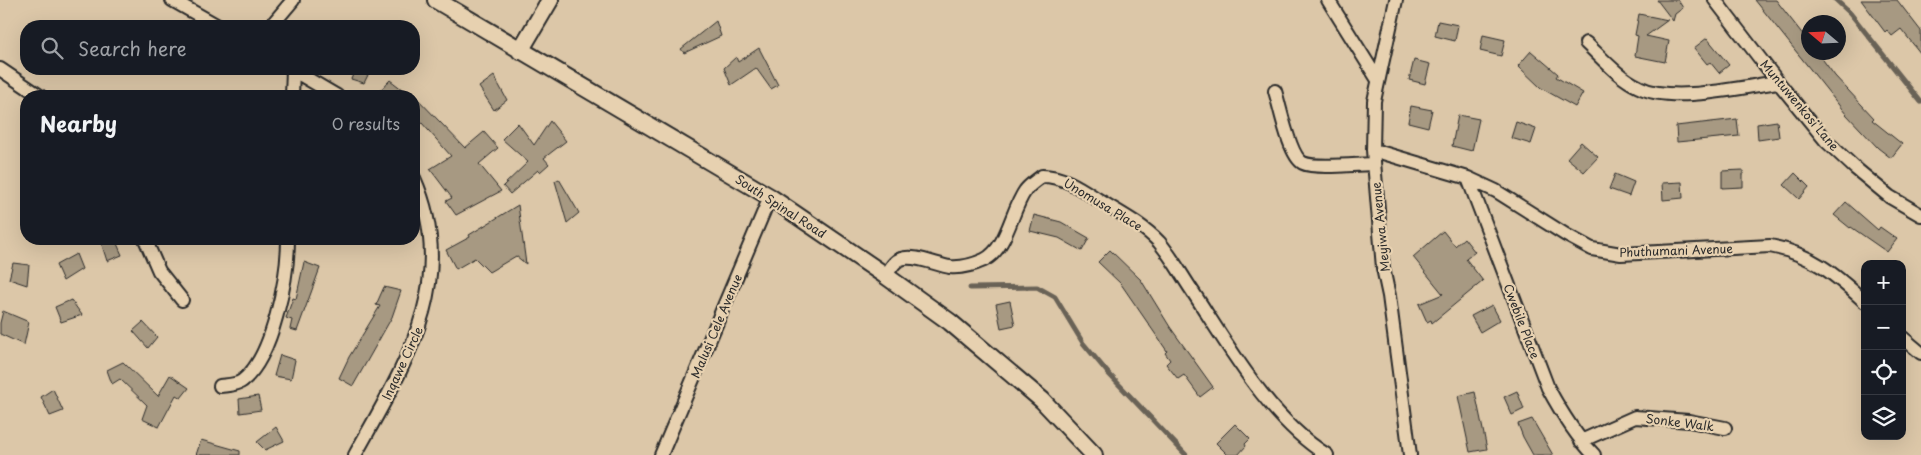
<!DOCTYPE html>
<html lang="en">
<head>
<meta charset="utf-8">
<style>
  :root { --surface:#171b24; --page:#20242c; --text:#f1f3f6; --muted:#9ea1a6; --line:#363941 }
  body { margin:0; font-family:"Playpen Sans",sans-serif; background:var(--page); color:var(--text) }
  .controls { position:absolute; right:15px; bottom:15px; display:grid; overflow:hidden; border-radius:10px; box-shadow:0 5px 20px #0002 }
  .controls button { width:45px; height:45px; display:grid; place-items:center; padding:0; border:0; border-bottom:1px solid var(--line); background:var(--surface); color:var(--text); font:25px sans-serif }
  .compass { position:absolute; left:1801px; top:15px; width:45px; height:45px; border-radius:50%; background:var(--surface); box-shadow:0 5px 20px #0002; rotate:289deg }
  .list { margin:0; padding:0; list-style:none }
  h2 { display:flex; justify-content:space-between; align-items:center; height:65px; margin:0; padding:0 20px; font-size:21px }
  h2 small { font-size:16px; font-weight:400; color:var(--muted) }
  .icon { flex:none; width:28px; height:28px; fill:none; stroke:currentColor; stroke-width:2; stroke-linecap:round; stroke-linejoin:round }
  .map { position:relative; flex:none; width:1921px; height:455px; overflow:hidden }
  .search { position:absolute; background:var(--surface); box-shadow:0 5px 20px #0002; left:20px; top:20px; width:400px; height:55px; display:flex; align-items:center; gap:12px; box-sizing:border-box; padding:0 18px; border-radius:20px; color:var(--muted); font-size:19px }
  .panel { position:absolute; background:var(--surface); box-shadow:0 5px 20px #0002; left:20px; top:90px; width:400px; height:155px; border-radius:20px }
  .map>svg:first-child { display:block }
  .lines { fill:none; stroke-linecap:round; stroke-linejoin:round }
  .stream { stroke:#696257; stroke-width:5 }
  .building { fill:#a79982; stroke:#2b2b2b }
  .minor-casing { stroke:#2b2b2b; stroke-width:16 }
  .tertiary-casing { stroke:#2b2b2b; stroke-width:20 }
  .minor { stroke:#e7d1b0; stroke-width:12 }
  .tertiary { stroke:#e7d1b0; stroke-width:16 }
  .labels { text-anchor:middle; dominant-baseline:central; stroke-width:4.5; stroke-linejoin:round; paint-order:stroke }
  .street-label { font-size:12px; fill:#2b2b2b; stroke:#e7d1b0 }
</style>
</head>
<body>
<div class="map">
<svg width="1921" height="455" viewBox="0 0 1921 455">
  <rect width="100%" height="100%" fill="#dcc7a8"/>
  <filter id="ink" filterUnits="userSpaceOnUse"><feTurbulence type="fractalNoise" baseFrequency=".02" numOctaves="2"/><feDisplacementMap in="SourceGraphic" scale="10" xChannelSelector="R" yChannelSelector="G"/><feConvolveMatrix kernelMatrix="1 2 1 2 8 2 1 2 1" color-interpolation-filters="sRGB"/></filter>
  <g filter="url(#ink)">
    <g class="lines">
      <path class="stream" d="M1836,0L1850,13L1921,102
        M970,288L1037,287L1055,297L1083,343L1108,373L1186,455"/>
    </g>
    <path class="building" d="M1657,0H1678L1683,8L1675,14L1673,21Z
      M1755,0H1776L1808,41V52H1817L1835,76L1874,118L1872,120L1902,144L1891,158L1878,148L1846,114Z
      M1861,0H1897L1921,31V54L1901,29L1892,36L1887,30L1885,32Z
      M1639,14L1668,20L1646,36L1669,41L1665,62L1635,56L1638,36L1635,35Z
      M716,21L721,36L684,53L681,49Z
      M1438,21L1458,25L1455,41L1435,36Z
      M1483,35L1505,40L1501,56L1480,51Z
      M1707,38L1729,65L1719,73L1710,62L1707,64L1694,48Z
      M759,48L778,85L771,89L756,68L731,85L724,68L736,57L738,62Z
      M1531,51L1558,74L1556,77L1583,93L1575,107L1541,88L1518,66Z
      M1414,60L1430,64L1425,84L1409,80Z
      M356,69H371L364,83L351,79Z
      M494,76L507,100L494,110L479,87Z
      M390,80L411,96H375Z
      M414,95L465,148L484,132L498,148L479,164L501,191L456,215L446,201L452,198L430,169L451,156L414,114Z
      M1411,106L1432,110L1428,127L1408,122Z
      M1458,115L1479,119L1472,151L1452,146Z
      M1737,119L1739,136L1677,142L1676,126Z
      M550,121L566,141L544,158L549,164L540,172L538,170L510,194L503,186L528,162L502,139L518,123L534,145Z
      M1777,121L1779,137L1758,140L1757,124Z
      M1516,122L1536,129L1531,144L1511,138Z
      M1581,142L1598,157L1584,172L1567,158Z
      M1743,170V187L1722,188V171Z
      M1795,173L1809,187L1799,199L1784,185Z
      M1615,174L1634,182L1629,196L1609,189Z
      M559,179L579,213L567,223L555,181Z
      M1682,182L1683,198L1663,200L1662,183Z
      M1846,202L1878,230L1880,227L1897,239L1887,252L1851,227L1850,228L1834,215Z
      M518,205L526,264L516,256L489,272L475,258L456,269L446,250L470,237L469,235Z
      M1034,215L1061,222L1089,238L1082,251L1059,238L1030,231Z
      M1443,231L1455,246L1464,238L1475,252L1466,259L1483,281L1432,323L1431,320L1427,322L1419,304L1443,294L1413,257Z
      M100,239H115L122,255L107,261Z
      M1110,250L1141,280L1170,327L1213,387L1200,397L1184,375L1178,379L1166,364L1170,360L1165,353L1167,351L1121,284L1098,262Z
      M76,254L82,269L63,281L56,265Z
      M304,262L320,268L297,331L290,329L292,320L286,318L293,298L296,299Z
      M13,263L29,265L27,285L9,279Z
      M384,287L401,291L392,317L353,386L339,378L349,357L380,306L376,305Z
      M71,300L82,315L61,322L55,307Z
      M1010,301L1015,325L1001,328L996,304Z
      M1492,305L1500,320L1480,332L1471,316Z
      M3,311L29,322L24,345L0,334V323Z
      M143,322L157,337L148,348L133,331Z
      M280,355L295,360L291,379L274,376Z
      M123,362L158,396L170,375L189,388L181,398L176,395L159,427L142,419L147,405L120,379L112,384L107,370Z
      M53,389L63,411L50,416L41,397Z
      M1517,391L1524,409L1512,415L1504,397Z
      M1475,392L1487,449L1470,452L1458,396Z
      M258,396L261,410L240,413L239,399Z
      M1532,419L1553,455H1533L1523,437L1518,424Z
      M1235,424L1250,439L1245,444L1246,446L1238,455H1228L1216,443Z
      M276,427L284,441L265,450L257,442Z
      M201,440L240,451V455H196Z"/>
    <g class="lines">
      <g class="minor-casing">
        <path id="minor" d="M172,0L218,26
          M1328,0L1378,80
          M1396,0L1374,101L1373,150L1383,268L1389,296L1410,455
          M1715,0L1778,82L1826,141L1855,168L1890,197L1921,215
          M271,26L293,0
          M1586,43C1603,59 1618,77 1639,87C1672,104 1741,87 1778,82
          M0,69L40,96
          M291,69L337,96
          M1275,91C1280,106 1289,156 1303,163C1315,169 1359,164 1374,164
          M292,96L293,70
          M1373,150L1468,178L1496,191L1566,235L1592,249L1621,254L1770,246C1811,254 1835,274 1865,302
          M1468,178L1548,388C1561,412 1575,435 1594,455
          M145,239L159,271L182,300
          M886,276C890,269 894,261 901,259C913,254 937,265 950,267C962,268 973,265 984,260C1007,249 1011,211 1025,191C1029,185 1036,181 1042,176C1063,176 1080,188 1097,199C1118,212 1142,224 1159,242C1171,256 1181,274 1191,289C1228,345 1269,419 1327,455
          M1902,337L1921,353
          M220,386C227,385 237,385 242,381C273,358 288,276 288,239
          M1581,441L1635,417L1689,421L1725,428
          M355,455C404,366 460,281 414,178
          M661,455L770,197"/>
      </g>
      <g class="tertiary-casing">
        <path id="tertiary" d="M436,0L770,197L886,276L950,322L1042,400L1094,455
          M520,51L550,0"/>
      </g>
      <use href="#minor" class="minor"/>
      <use href="#tertiary" class="tertiary"/>
    </g>
  </g>
  <g class="labels">
    <g class="street-label">
      <text transform="translate(1800 105) rotate(50)">Muntuwenkosi Lane</text>
      <text transform="translate(1103 204) rotate(31)">Unomusa Place</text>
      <text transform="translate(781 206) rotate(33)">South Spinal Road</text>
      <text transform="translate(1380 227) rotate(-96)">Meyiwa Avenue</text>
      <text transform="translate(1676 250) rotate(-2)">Phuthumani Avenue</text>
      <text transform="translate(1522 321) rotate(69)">Cwebile Place</text>
      <text transform="translate(716 326) rotate(-67)">Malusi Cele Avenue</text>
      <text transform="translate(402 363) rotate(-65)">Inqawe Circle</text>
      <text transform="translate(1680 422) rotate(7)">Sonke Walk</text>
    </g>
  </g>
</svg>
<div class="controls">
<button>+</button>
<button>−</button>
<button><svg class="icon" aria-label="locate" viewBox="0 0 24 24"><circle cx="12" cy="12" r="6"/><path d="M12 2v4M12 18v4M2 12h4M18 12h4"/></svg></button>
<button><svg class="icon" aria-label="layers" viewBox="0 0 24 24"><path d="M12 4l9 5-9 5-9-5zM3 14l9 5 9-5"/></svg></button>
</div>
<svg class="compass" viewBox="-18 -18 36 36"><path d="M0-13l5 13h-10z" fill="#e53935"/><path d="M0 13l5-13h-10z" fill="#9ea1a6"/></svg>
<div class="search"><svg class="icon" aria-label="search" viewBox="0 0 24 24"><circle cx="10" cy="10" r="6"/><path d="M15 15l6 6"/></svg>Search here</div>
<section class="panel">
<h2>Nearby<small>0 results</small></h2>
<ul class="list">
</ul>
</section>
</div>
</body>
</html>
